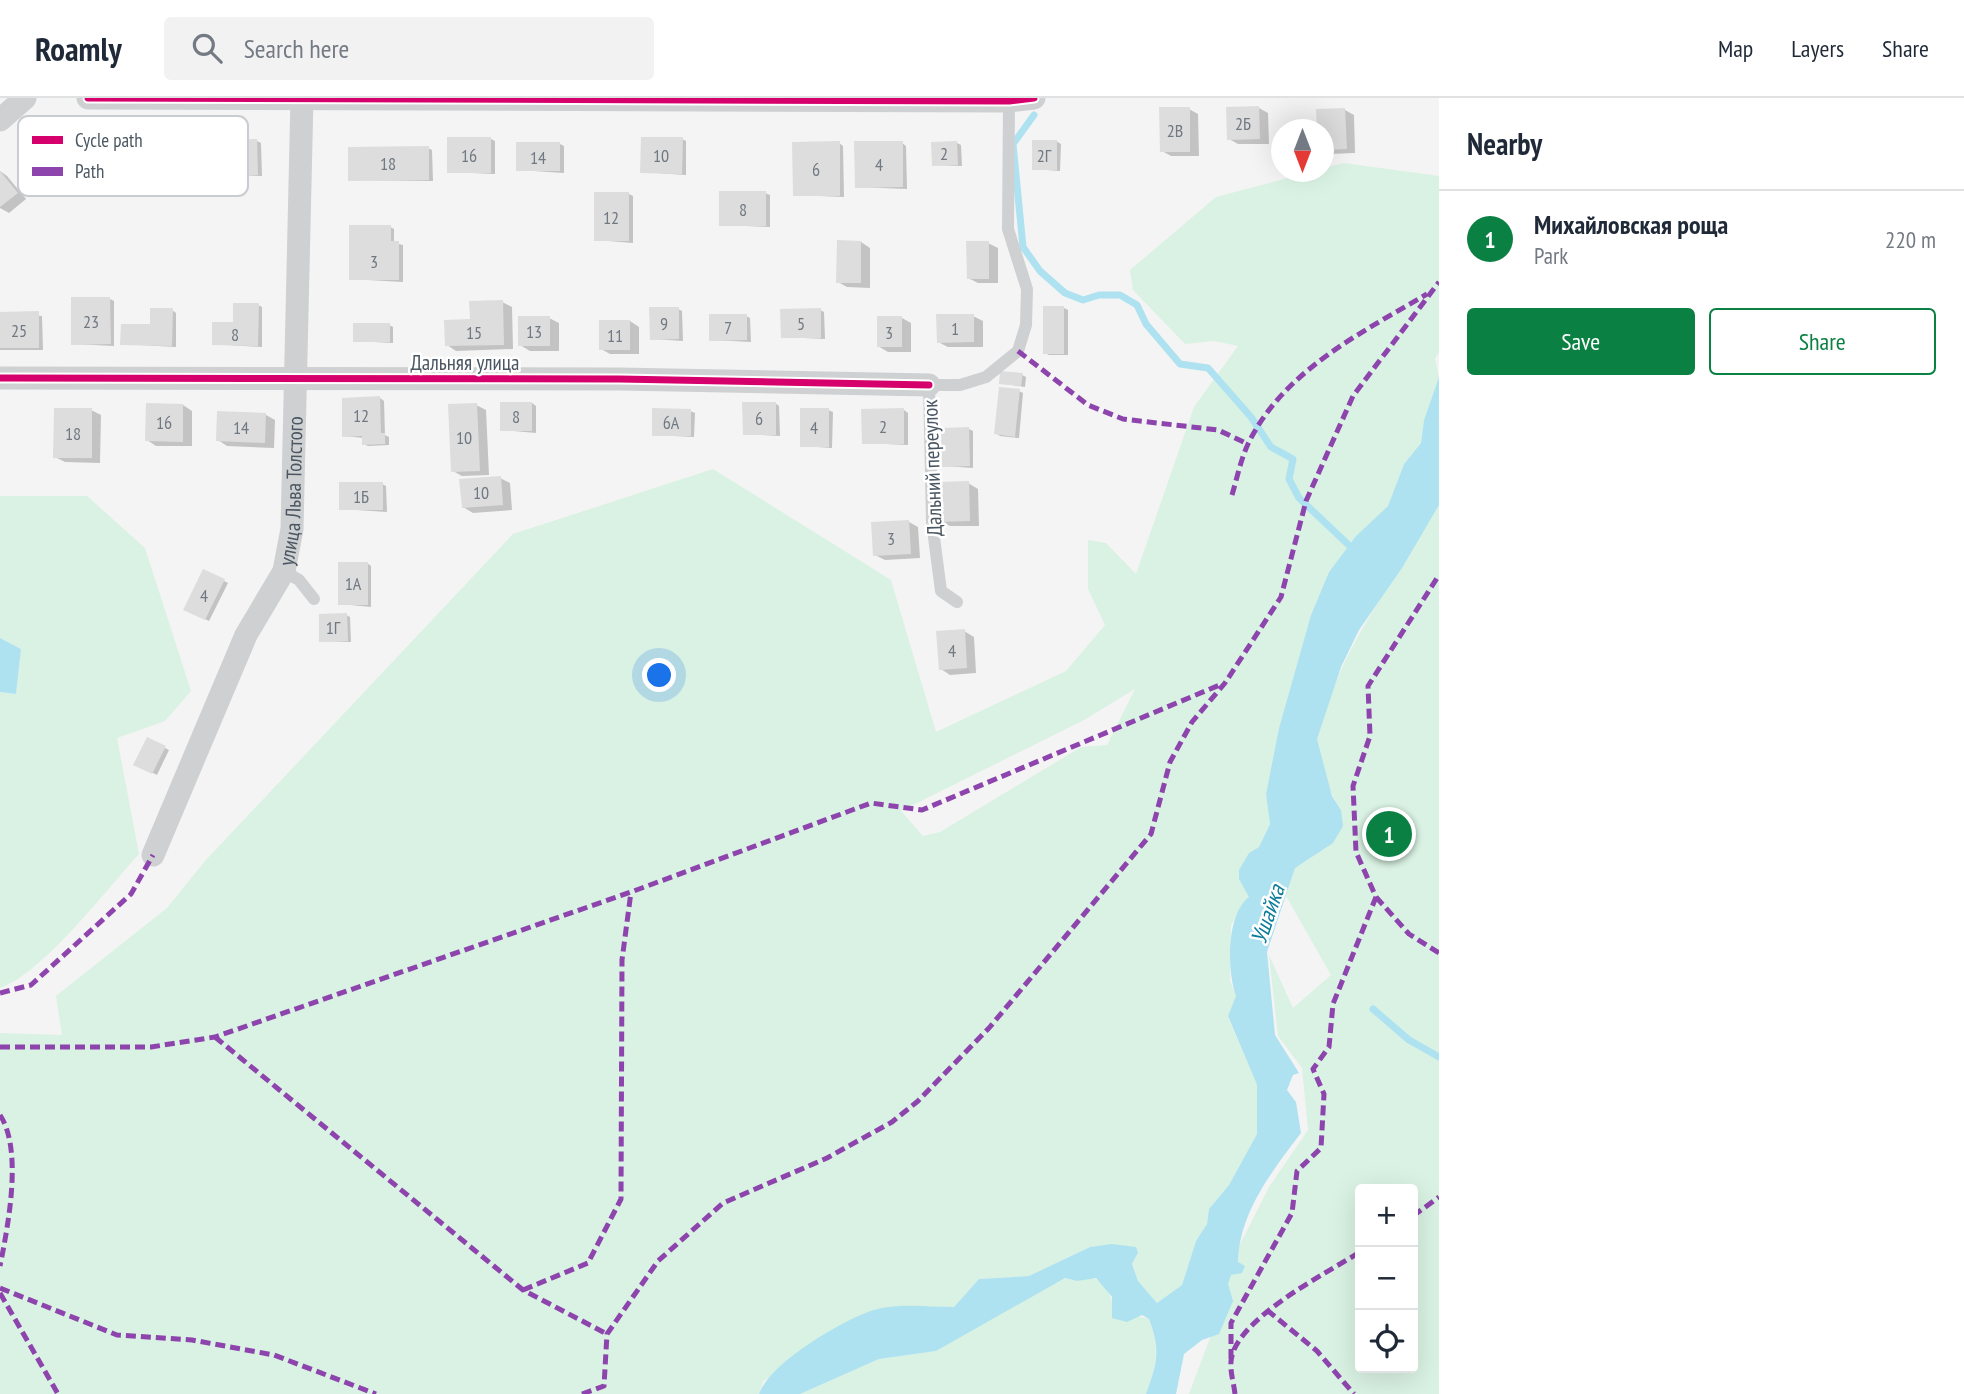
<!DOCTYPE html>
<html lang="en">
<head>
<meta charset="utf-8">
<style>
  :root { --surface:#fff; --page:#f2f2f3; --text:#1f2937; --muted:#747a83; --line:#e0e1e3; --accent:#0b8043 }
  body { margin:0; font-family:"PT Sans Narrow",sans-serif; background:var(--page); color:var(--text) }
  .controls { position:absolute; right:21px; bottom:21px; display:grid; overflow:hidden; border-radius:7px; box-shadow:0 7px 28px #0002 }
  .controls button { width:63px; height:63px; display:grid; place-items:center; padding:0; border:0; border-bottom:2px solid var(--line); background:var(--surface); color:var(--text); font:35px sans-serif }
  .compass { position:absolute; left:1271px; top:21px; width:63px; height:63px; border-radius:50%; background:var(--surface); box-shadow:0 7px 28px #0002; rotate:180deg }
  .you { position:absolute; left:660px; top:578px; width:24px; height:24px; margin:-18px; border:5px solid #fff; border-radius:50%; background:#1a73e8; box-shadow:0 0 0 10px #1a73e833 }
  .badge { display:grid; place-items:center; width:46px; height:46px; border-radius:50%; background:var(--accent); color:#fff; font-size:23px; font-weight:700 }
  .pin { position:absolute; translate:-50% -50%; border:4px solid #fff; box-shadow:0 2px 7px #0006 }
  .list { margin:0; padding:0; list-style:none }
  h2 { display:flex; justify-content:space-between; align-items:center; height:91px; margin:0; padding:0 28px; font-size:30px }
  h2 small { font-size:23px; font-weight:400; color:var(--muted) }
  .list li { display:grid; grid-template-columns:46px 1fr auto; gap:21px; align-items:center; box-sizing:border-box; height:98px; padding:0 28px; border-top:2px solid var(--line) }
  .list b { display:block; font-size:26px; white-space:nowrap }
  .list p { margin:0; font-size:23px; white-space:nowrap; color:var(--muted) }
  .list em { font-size:23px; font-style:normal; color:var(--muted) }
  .actions { display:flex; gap:14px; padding:21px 28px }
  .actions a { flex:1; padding:16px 0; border:2px solid var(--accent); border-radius:7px; text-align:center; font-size:24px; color:var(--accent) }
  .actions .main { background:var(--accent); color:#fff }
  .icon { flex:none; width:38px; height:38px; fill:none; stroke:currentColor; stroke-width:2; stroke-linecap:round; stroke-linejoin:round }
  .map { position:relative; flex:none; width:1439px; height:1296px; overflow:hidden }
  header { display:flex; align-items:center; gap:42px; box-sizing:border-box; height:98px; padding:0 35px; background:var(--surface); border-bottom:2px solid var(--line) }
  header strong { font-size:33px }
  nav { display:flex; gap:38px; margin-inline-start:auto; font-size:24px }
  .search { width:490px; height:63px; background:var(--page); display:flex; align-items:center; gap:18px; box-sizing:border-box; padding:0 24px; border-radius:7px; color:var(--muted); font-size:26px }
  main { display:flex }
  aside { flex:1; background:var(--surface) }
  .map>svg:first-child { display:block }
  .green { fill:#d9f2e3; fill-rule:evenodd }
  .water { fill:#aee2f0 }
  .shadow { fill:#0003 }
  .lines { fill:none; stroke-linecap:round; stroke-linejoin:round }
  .stream { stroke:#aee2f0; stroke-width:7 }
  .building { fill:#ddddde }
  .service { stroke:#ced0d2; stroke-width:12 }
  .minor { stroke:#ced0d2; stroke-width:23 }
  .quiet { stroke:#8e44ad; stroke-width:5; stroke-dasharray:10 5; stroke-linecap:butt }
  .cycleway-casing { stroke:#fff; stroke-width:11 }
  .cycleway { stroke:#d6006c; stroke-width:7 }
  .labels { text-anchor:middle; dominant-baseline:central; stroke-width:5; stroke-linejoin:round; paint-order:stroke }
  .number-label { font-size:18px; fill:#707881 }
  .street-label { font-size:21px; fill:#4a5661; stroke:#fff }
  .water-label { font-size:23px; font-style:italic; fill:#0c7c9b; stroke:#fff }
  .key { fill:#fff; stroke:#c9ccd0; stroke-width:2 }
  .key-label { font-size:19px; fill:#4a5661 }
</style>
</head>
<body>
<header>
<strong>Roamly</strong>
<div class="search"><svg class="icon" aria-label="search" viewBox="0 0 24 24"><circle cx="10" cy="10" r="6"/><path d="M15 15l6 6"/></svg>Search here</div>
<nav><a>Map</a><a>Layers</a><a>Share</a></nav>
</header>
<main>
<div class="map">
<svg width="1439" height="1296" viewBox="0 0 1439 1296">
  <rect width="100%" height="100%" fill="#f4f4f4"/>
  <path class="green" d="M1344,65L1439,78V255L1435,260L1439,279L1424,322L1421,345L1404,366L1388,408L1356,438L1329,474L1311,517L1279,630L1266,696L1270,726L1259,749L1249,755V799L1231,827L1230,883L1236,898L1228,919L1257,987V1036L1229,1087L1209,1111L1207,1126L1196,1143L1182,1187L1157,1205L1138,1183L1132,1166L1138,1156L1090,1149L1029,1178L979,1181L954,1209H895L763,1283L759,1296H0V935L62,937L56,898L167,810L205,763L513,436L713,371L891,482L936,634L1066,573L1105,527L1088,491V442L1106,445L1136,476L1194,309L1238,248L1214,243L1185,246L1133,192L1130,172L1216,99L1311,74H1324V70ZM1135,591L1107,647L1081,649L940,734L923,738L901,713L1084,622Z
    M0,398H87L145,450L191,593L165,623L117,640L139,756C107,791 42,876 0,890V594L16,596L21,551L0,540Z
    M1439,407V1296H1189L1226,1197L1222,1182L1269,1089L1308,1032L1302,970L1278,938L1269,857L1293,910L1331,877L1286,798L1295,769L1311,760L1341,712C1329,693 1316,665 1317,642C1317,629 1324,614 1329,601C1355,531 1401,472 1439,407ZM1360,1091H1413V1270H1360Z
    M1091,1179C1105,1184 1112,1199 1114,1212L1149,1221C1160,1254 1157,1264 1146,1296H800L879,1261L936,1253L1037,1193L1065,1180L1077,1183Z"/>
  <path class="water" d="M1439,279V407L1402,470L1359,532L1341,569L1317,641L1332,698L1341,712L1343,728L1333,745L1295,770L1267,854L1275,937L1299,975L1293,977L1287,992L1296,1004L1301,1035C1272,1073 1239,1115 1238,1164L1245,1168L1242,1175L1231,1177L1228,1186L1233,1203L1219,1236L1202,1242L1184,1256L1176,1296H1146C1157,1264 1161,1254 1149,1221L1142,1217L1127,1224L1112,1220V1199L1096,1180L1077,1183L1065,1180L936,1253L879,1261L800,1296H759C769,1266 838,1225 868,1214C894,1204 927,1209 954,1209L979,1181L1029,1178L1090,1149L1112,1146L1136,1149L1138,1155L1132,1166L1138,1183L1157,1205L1182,1187L1196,1143L1207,1126L1209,1111L1229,1087L1257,1036V987L1228,918L1236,898C1227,874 1226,816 1249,799L1239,781V772L1249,755L1259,749L1270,726L1266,696L1279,630L1311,517L1329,474L1356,438L1388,408L1404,366L1421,345L1424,322Z
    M0,540L21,551L16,596L0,594Z"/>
  <path class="shadow" d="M1259,10L1268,15L1269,46H1238L1229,41Z
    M1189,11L1198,16L1199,58H1171L1162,53Z
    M1345,12L1354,17L1355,55L1329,56L1324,53V32Z
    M491,41L495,43V76L449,74Z
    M682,41L686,43V77L642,74Z
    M257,43L261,45L262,78L226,77Z
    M1056,43L1061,46L1060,73L1033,71Z
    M839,45L843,48L844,99L795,97Z
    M902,45L906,48L907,91L856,89Z
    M957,45L961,47L962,68L933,67Z
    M560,46L564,48V75L518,72Z
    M428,50L432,52L433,83L350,82Z
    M0,73L7,78L26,101L9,115L0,110Z
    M765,95L770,97V129L721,127Z
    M629,96L633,98V145L596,142Z
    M390,129L394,131V145L403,147V184L350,181Z
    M861,144L870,150V190L847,189L838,184Z
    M988,145L998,150V185H978L968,180Z
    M110,201L114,203V248L73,246Z
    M502,204L512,209L513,251L456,253L447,247L471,223Z
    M258,207L262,209V249L213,246Z
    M1064,210L1068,212V257H1049L1045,255Z
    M678,211L682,213L683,243L652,241Z
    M172,212L176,215V249L122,246Z
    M820,212L824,214L825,241L783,239Z
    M0,215L42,218L43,252H0Z
    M746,218L750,220L751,244L711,242Z
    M973,218L983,223V249H948L938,244Z
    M549,220L559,225V253H530L520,247Z
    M902,220L911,225V254H888L878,248Z
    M630,223L639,229V256H610L601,251Z
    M389,227L393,229V245L355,243Z
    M1022,277L1026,279L1025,289L1000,285Z
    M1019,293L1023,295L1019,340L1000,338L996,335Z
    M380,300L384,303L385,337L389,339V347L368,348L364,346V340L344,338Z
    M532,305L536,308V335L501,332Z
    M775,305L779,308L780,338L744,336Z
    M183,307L192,313V348H156L147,342Z
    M476,307L486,312L489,377L462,378L453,373Z
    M91,312L101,317L100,365L65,364L55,359Z
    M828,312L833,314L832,350L802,348Z
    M904,312L908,315V347L863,345Z
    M690,313L695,315L694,339L653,337Z
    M266,317L275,322L274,350L227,348L218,342Z
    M969,331L973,333V370L944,368Z
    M500,380L510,385L512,412L473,415L463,409Z
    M968,385L978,391L979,428H950L941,423Z
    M382,386L386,388L387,414L341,411Z
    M909,424L918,429L920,460L885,462L875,457Z
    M367,465L371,468V509L340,506Z
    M204,473L228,485L209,523L186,512Z
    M346,517L350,519L351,544L321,543Z
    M964,533L974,539L976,575L950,577L941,571Z
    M147,641L169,652L157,677L135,666Z"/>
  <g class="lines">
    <path class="stream" d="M1034,17L1013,46L1023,149L1040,173L1065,195L1083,202L1099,197H1120L1137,207L1146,226L1180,266L1208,270L1251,319L1271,349L1293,361L1289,381L1299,400L1354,452
      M1373,911L1409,942L1439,959"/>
  </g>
  <path class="building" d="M1259,8L1260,41L1227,42L1226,9Z
    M1159,9H1190V54H1160Z
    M1345,10L1347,51L1324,52V32H1317L1316,11Z
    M447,39H491V75H447Z
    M641,39H683L682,76L640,75Z
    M257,41L258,77L225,78L224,42Z
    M1032,42H1057V72H1032Z
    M840,43V98H793L792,44Z
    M854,43H903V89L855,90Z
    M957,43L958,67L932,68L931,44Z
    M516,44H560V73H516Z
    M429,48V82L348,83V49Z
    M0,73L18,95L0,109Z
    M719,93H766V128H719Z
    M594,94H629V143H594Z
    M349,127H391V143H399V182H349Z
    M837,142L861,143V185H836Z
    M966,143H989V181H967Z
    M71,199H110L111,246L71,247Z
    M503,202L504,247L445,248L444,222L470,221L469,203Z
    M233,205H259L258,248L212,247V224H233Z
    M1043,208H1064V256H1043Z
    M649,209H679V241L650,242Z
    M150,210H173L172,248L120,247L121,226H150Z
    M821,210V240H781L780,211Z
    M39,213V250H0V214Z
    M709,216H747V242L709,243Z
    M936,216H974V244L937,245Z
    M518,218H550V248H518Z
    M877,218H902V249H877Z
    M599,222H630V252H599Z
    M353,225H390V244H353Z
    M1000,273L1023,275L1021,288L999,286Z
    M999,289L1020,291L1015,339L994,336Z
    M380,298L381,335H385V346L362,347V338L342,339V300Z
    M500,304H532V333H500Z
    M742,304H776V337H743Z
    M146,305L183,306V344L145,343Z
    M477,305L480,373L451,374L448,306Z
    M54,310H92V360H53Z
    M652,310L691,311V338H652Z
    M800,310H829V349H800Z
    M904,310V346H862L861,311Z
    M217,313L266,315L265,345L216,343Z
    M969,329L970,368L942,369L941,330Z
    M501,378L503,407L462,410L459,381Z
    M969,383L970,423L939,424L938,384Z
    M339,384H383V412H339Z
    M909,422L911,456L873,458L871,424Z
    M338,464H368V507H338Z
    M203,471L225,481L205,522L183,512Z
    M347,515L348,543L319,544V516Z
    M965,531L967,570L939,572L936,533Z
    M147,639L166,648L152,676L133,667Z"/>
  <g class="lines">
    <path class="service" d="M284,473L299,482L314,501
      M957,504L941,493L932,424L929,287H960L986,279L1018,253L1026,227L1027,191L1008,131L1009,3"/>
    <g class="minor">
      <path d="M88,0L1009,3L1034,0"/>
      <path d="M0,22L25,0"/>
      <path d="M0,280L620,281L929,287"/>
      <path id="s1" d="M153,757L246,537L284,473L292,431L302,0"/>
    </g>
    <path class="quiet" d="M1018,253L1088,307L1123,321L1218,332L1248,346
      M1232,397C1237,380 1241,361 1248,346C1283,273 1361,235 1427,196
      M1376,799L1409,836L1439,855
      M0,895L31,887L131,796L153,757
      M215,939L523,1192L607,1236
      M0,949H151L215,939L631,794L871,705L922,712L1222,586
      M0,1017C23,1052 8,1128 0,1168
      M1413,1118L1439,1099
      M0,1190L117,1237L192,1242L274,1257L376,1296
      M523,1192L588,1165L621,1101L622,862L631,794
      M0,1195L58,1296
      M1267,1212L1317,1253L1354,1296
      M1231,1261V1225L1292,1115L1297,1073L1321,1050L1324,996L1313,971L1329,949L1333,906L1376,799L1356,754L1353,688L1370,638L1368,588L1439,477
      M582,1296L604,1288L607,1236L658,1163L723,1105L827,1060L892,1024L918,1003L989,930L1151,736L1170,664L1192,624L1225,585L1281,499L1306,403L1353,298L1439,184
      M1235,1296C1234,1286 1230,1274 1231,1264C1233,1222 1327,1175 1360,1154"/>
    <g class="cycleway-casing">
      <path id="cycleway" d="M88,0L1009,3L1034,0
        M0,280L620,281L929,287"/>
    </g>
    <use href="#cycleway" class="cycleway"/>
  </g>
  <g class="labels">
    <g class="number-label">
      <text x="1243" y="25">2Б</text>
      <text x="1175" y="32">2В</text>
      <text x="944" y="55">2</text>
      <text x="469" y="57">16</text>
      <text x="661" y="57">10</text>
      <text x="1044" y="57">2Г</text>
      <text x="538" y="59">14</text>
      <text x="388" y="65">18</text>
      <text x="879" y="66">4</text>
      <text x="816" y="71">6</text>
      <text x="743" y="111">8</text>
      <text x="611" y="119">12</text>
      <text x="374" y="163">3</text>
      <text x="91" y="223">23</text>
      <text x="664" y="225">9</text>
      <text x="801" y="225">5</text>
      <text x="728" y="229">7</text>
      <text x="955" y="230">1</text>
      <text x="19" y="232">25</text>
      <text x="534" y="233">13</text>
      <text x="474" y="234">15</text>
      <text x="889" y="234">3</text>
      <text x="235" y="236">8</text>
      <text x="615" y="237">11</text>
      <text x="361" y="317">12</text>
      <text x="516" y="318">8</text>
      <text x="759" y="320">6</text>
      <text x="164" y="324">16</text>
      <text x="671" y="324">6А</text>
      <text x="883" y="328">2</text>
      <text x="241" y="329">14</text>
      <text x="814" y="329">4</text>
      <text x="73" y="335">18</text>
      <text x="464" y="339">10</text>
      <text x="481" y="394">10</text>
      <text x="361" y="398">1Б</text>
      <text x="891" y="440">3</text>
      <text x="353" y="485">1А</text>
      <text x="204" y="497">4</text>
      <text x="333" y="529">1Г</text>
      <text x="952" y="552">4</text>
    </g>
    <g class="street-label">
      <text x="465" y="264">Дальняя улица</text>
      <text transform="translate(932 370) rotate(-92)">Дальний переулок</text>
      <text stroke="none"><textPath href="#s1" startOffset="394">улица Льва Толстого</textPath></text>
    </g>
    <g class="water-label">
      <text transform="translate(1267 816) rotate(-71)">Ушайка</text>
    </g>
  </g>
  <rect x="18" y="18" width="230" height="80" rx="10" class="key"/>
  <rect x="32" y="38" width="31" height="8" fill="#d6006c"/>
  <rect x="32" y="69" width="31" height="9" fill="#8e44ad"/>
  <g class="key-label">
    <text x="75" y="49">Cycle path</text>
    <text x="75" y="80">Path</text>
  </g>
</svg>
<div class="controls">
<button>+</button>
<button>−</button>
<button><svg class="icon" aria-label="locate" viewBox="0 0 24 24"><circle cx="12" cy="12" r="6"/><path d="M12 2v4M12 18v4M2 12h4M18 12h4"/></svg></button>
</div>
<svg class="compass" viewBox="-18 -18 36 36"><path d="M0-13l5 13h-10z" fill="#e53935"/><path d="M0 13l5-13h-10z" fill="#747a83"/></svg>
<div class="you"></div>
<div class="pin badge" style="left:1389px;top:736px">1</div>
</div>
<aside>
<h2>Nearby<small></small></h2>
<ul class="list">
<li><span class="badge">1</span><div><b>Михайловская роща</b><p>Park</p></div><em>220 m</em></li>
</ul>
<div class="actions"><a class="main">Save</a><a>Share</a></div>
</aside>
</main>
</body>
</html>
